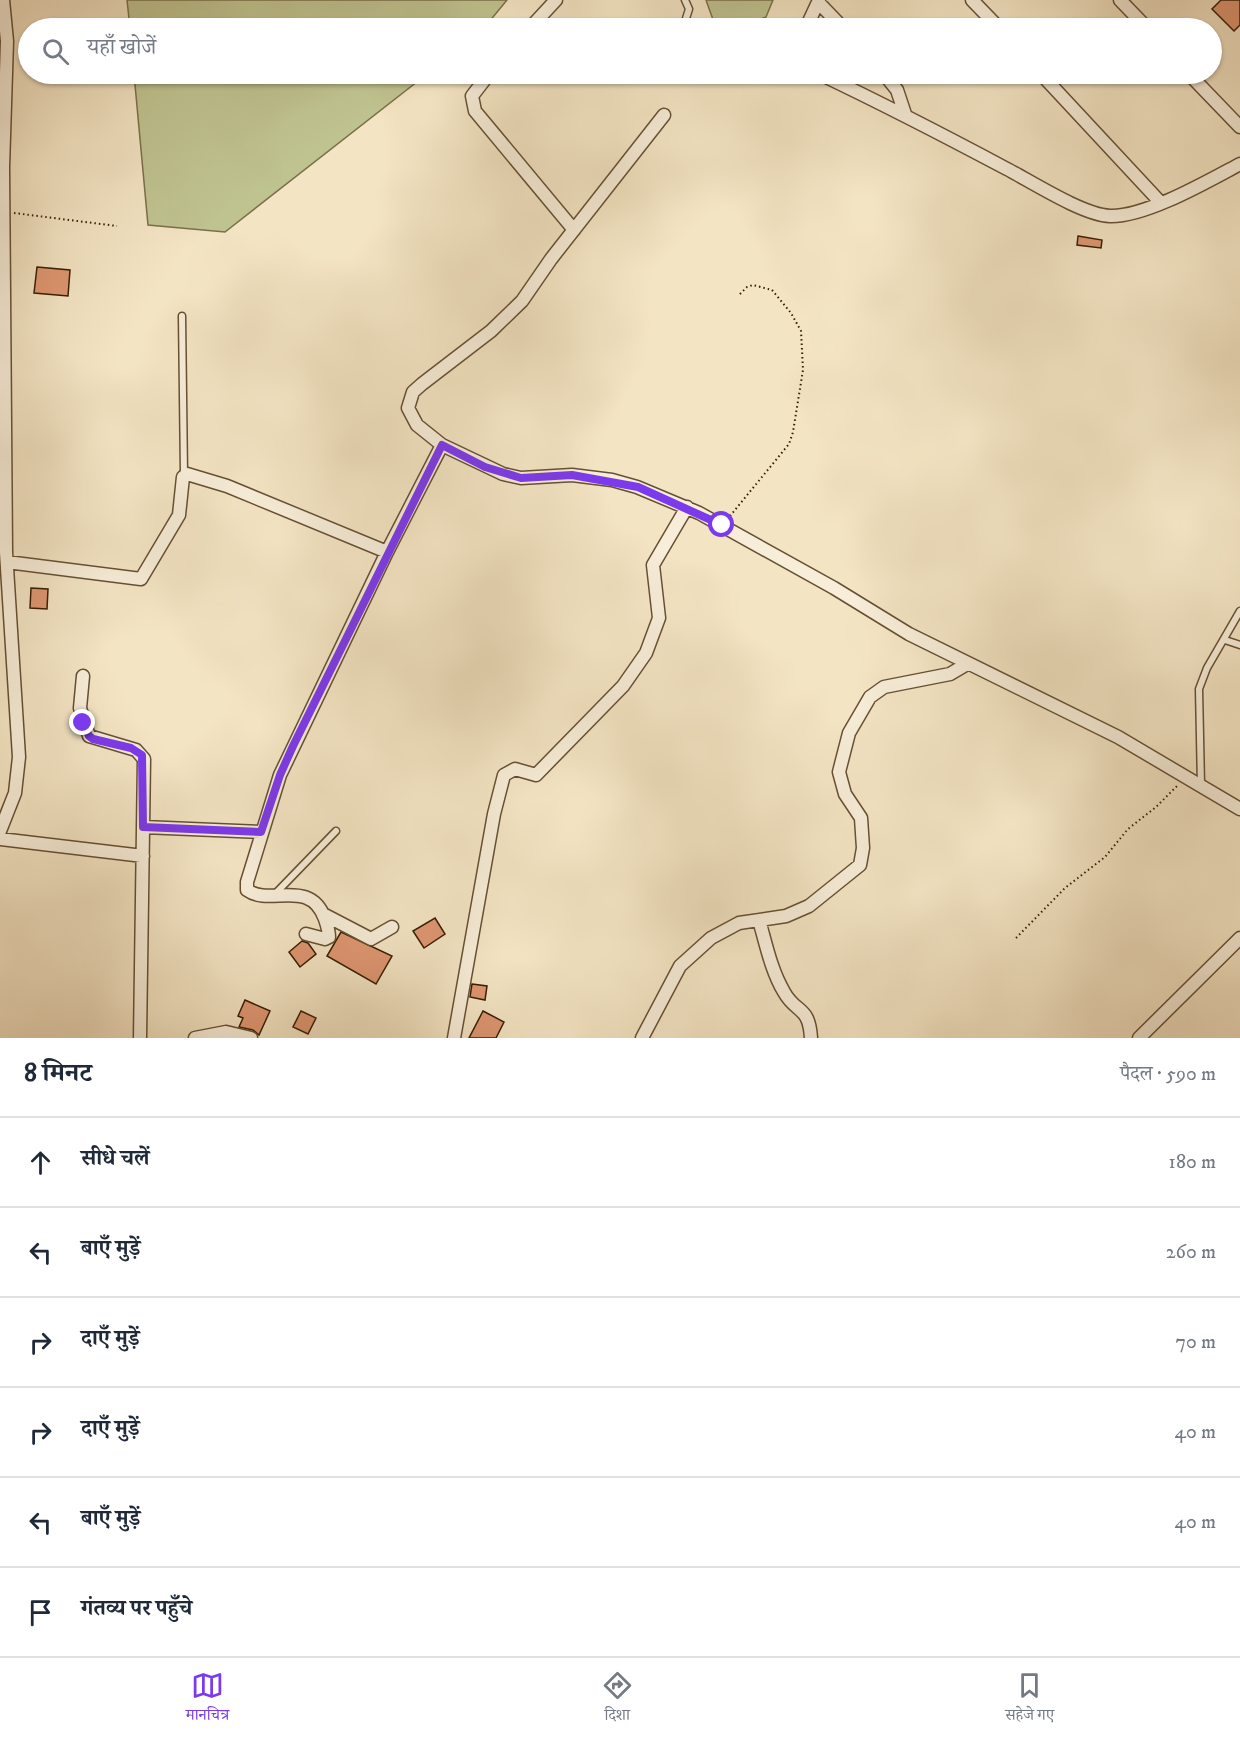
<!DOCTYPE html>
<html lang="hi">
<head>
<meta charset="utf-8">
<style>
  :root { --surface:#fff; --page:#f6f6f7; --text:#1f2937; --muted:#747a83; --line:#e0e1e3; --accent:#7c3aed }
  body { margin:0; font-family:"IM FELL DW Pica","Noto Serif Devanagari",serif; background:var(--page); color:var(--text) }
  .stop { position:absolute; width:18px; height:18px; margin:-14px; border:4px solid #7c3aed; border-radius:50%; background:#fff }
  .stop.end { background:#7c3aed; border-color:#fff; box-shadow:0 2px 6px #0008 }
  .list { margin:0; padding:0; list-style:none }
  h2 { display:flex; justify-content:space-between; align-items:center; height:78px; margin:0; padding:0 24px; font-size:26px }
  h2 small { font-size:20px; font-weight:400; color:var(--muted) }
  .list li { display:grid; grid-template-columns:39px 1fr auto; gap:18px; align-items:center; box-sizing:border-box; height:90px; padding:0 24px; border-top:2px solid var(--line) }
  .list b { display:block; font-size:22px; white-space:nowrap }
  .list em { font-size:20px; font-style:normal; color:var(--muted) }
  .icon { flex:none; width:33px; height:33px; fill:none; stroke:currentColor; stroke-width:2; stroke-linecap:round; stroke-linejoin:round }
  .map { position:relative; flex:none; width:1240px; height:1038px; overflow:hidden }
  .search { position:absolute; background:var(--surface); box-shadow:0 2px 4px #0004; left:18px; right:18px; top:18px; height:66px; display:flex; align-items:center; gap:15px; box-sizing:border-box; padding:0 21px; border-radius:33px; color:var(--muted); font-size:22px }
  .sheet { height:618px; background:var(--surface) }
  nav { display:flex; justify-content:space-around; align-items:center; box-sizing:border-box; height:84px; border-top:2px solid var(--line); background:var(--surface); font-size:16px; color:var(--muted) }
  nav a { display:grid; justify-items:center; gap:3px }
  nav .on { color:var(--accent) }
  .map>svg:first-child { display:block }
  .grass { fill:#bfc390; stroke:#7b704a; stroke-width:1.5 }
  .building { fill:#de9772; stroke:#371e03; stroke-width:1.5 }
  .lines { fill:none; stroke-linecap:round; stroke-linejoin:round }
  .lane-casing { stroke:#665033; stroke-width:9 }
  .street-casing { stroke:#665033; stroke-width:15 }
  .path { stroke:#371e03; stroke-width:2; stroke-dasharray:1.5 3; stroke-linecap:butt }
  .lane { stroke:#f7edd8; stroke-width:6 }
  .street { stroke:#f7edd8; stroke-width:12 }
  .route { stroke:#7c3aed; stroke-width:8 }
</style>
</head>
<body>
<div class="map">
<svg width="1240" height="1038" viewBox="0 0 1240 1038">
  <rect width="100%" height="100%" fill="#f3e4c3"/>
  <filter id="stains"><feTurbulence type="fractalNoise" baseFrequency=".00333" numOctaves="4"/><feColorMatrix values="0 0 0 0 .2 0 0 0 0 .09 0 0 0 0 .02 0 0 0 .5 -.17"/></filter>
  <radialGradient id="worn" r=".72"><stop offset=".6" stop-color="#630" stop-opacity="0"/><stop offset="1" stop-color="#630" stop-opacity=".3"/></radialGradient>
  <path class="grass" d="M127,0H507L484,28H130Z
    M706,0H773L766,17L739,28H716Z
    M134,74H427L225,232L148,225Z"/>
  <path class="building" d="M1221,0H1240V25L1234,31L1212,9Z
    M1078,236L1102,240L1101,248L1077,245Z
    M37,267L70,270L68,296L34,293Z
    M31,588L48,589L47,609L30,608Z
    M435,918L445,934L424,948L413,931Z
    M341,932L392,956L376,984L327,956Z
    M302,941L308,943L316,954L300,967L289,952Z
    M472,984L487,986L485,1000L470,997Z
    M245,1000L270,1011L259,1035L253,1030L239,1027L243,1018L238,1016Z
    M301,1011L316,1018L308,1034L293,1027Z
    M483,1011L504,1022L496,1038H469Z"/>
  <g class="lines">
    <g class="lane-casing">
      <path id="lane" d="M683,28L689,9L685,0
        M665,77L666,74
        M182,316L184,475
        M1225,640L1240,645
        M1201,785L1199,689L1207,668L1240,611
        M275,894L336,831"/>
    </g>
    <g class="street-casing">
      <path id="street" d="M972,0L999,28
        M1120,0L1147,28
        M818,2L843,28
        M530,28L556,0
        M806,28L819,0
        M489,74L472,96L475,111L574,230
        M820,74C883,104 945,136 1007,169C1032,182 1083,215 1110,216C1146,217 1208,181 1240,164
        M884,74L897,90L905,114
        M1041,74L1161,203
        M1189,74L1240,127
        M664,115L551,259L522,301L491,331L422,384L413,392L408,408L417,425L442,445L503,474L521,478L572,475L612,480L637,487L699,513L834,588L909,634L1118,737L1240,809
        M7,562L141,579L179,515L183,477L187,474L227,486L387,552
        M83,676L80,708L89,736L136,750L144,759L140,1038
        M143,827L261,832
        M0,831L15,793L19,757L6,552L3,167L7,41L3,0
        M0,839L143,856
        M323,914L371,939L392,927
        M759,920C766,944 771,970 784,992C796,1014 809,1005 811,1038
        M306,934L325,939L329,937C329,931 327,925 325,919C310,877 270,907 247,890V882L280,775L387,552L442,445
        M195,1038L226,1032L251,1038
        M454,1038L494,814L504,775L515,769L536,775L623,686L646,653L659,618L653,565L687,507
        M642,1038L680,966L711,938L739,923L786,916L809,906L860,865L863,848L861,818L845,794L839,772L849,733L870,697L884,687L950,674L967,664
        M1139,1038L1240,938"/>
    </g>
    <path class="path" d="M14,213L117,226
      M730,516L789,444L793,432L803,370L801,331L791,313L772,290L753,285L747,287L739,295
      M1016,938L1065,888L1105,857L1128,829L1156,807L1177,786"/>
    <use href="#lane" class="lane"/>
    <use href="#street" class="street"/>
  </g>
  <g class="lines">
    <path class="route" d="M83,723L89,736L93,739L131,748L142,755L143,827L261,832L280,775L293,746L442,445L485,467L521,478L572,475L638,487L722,525"/>
  </g>
  <rect width="100%" height="100%" filter="url(#stains)"/>
  <rect width="100%" height="100%" fill="url(#worn)"/>
</svg>
<div class="stop" style="left:722px;top:525px"></div>
<div class="stop end" style="left:83px;top:723px"></div>
<div class="search"><svg class="icon" aria-label="search" viewBox="0 0 24 24"><circle cx="10" cy="10" r="6"/><path d="M15 15l6 6"/></svg>यहाँ खोजें</div>
</div>
<section class="sheet">
<h2>8 मिनट<small>पैदल · 590 m</small></h2>
<ul class="list">
<li><svg class="icon" aria-label="ahead" viewBox="0 0 24 24"><path d="M12 20V5M6 11l6-6 6 6"/></svg><div><b>सीधे चलें</b></div><em>180 m</em></li>
<li><svg class="icon" aria-label="left" viewBox="0 0 24 24"><path d="M17 20v-9H6M10 6l-5 5 5 5"/></svg><div><b>बाएँ मुड़ें</b></div><em>260 m</em></li>
<li><svg class="icon" aria-label="right" viewBox="0 0 24 24"><path d="M7 20v-9h11M14 6l5 5-5 5"/></svg><div><b>दाएँ मुड़ें</b></div><em>70 m</em></li>
<li><svg class="icon" aria-label="right" viewBox="0 0 24 24"><path d="M7 20v-9h11M14 6l5 5-5 5"/></svg><div><b>दाएँ मुड़ें</b></div><em>40 m</em></li>
<li><svg class="icon" aria-label="left" viewBox="0 0 24 24"><path d="M17 20v-9H6M10 6l-5 5 5 5"/></svg><div><b>बाएँ मुड़ें</b></div><em>40 m</em></li>
<li><svg class="icon" aria-label="arrive" viewBox="0 0 24 24"><path d="M6 21V4h12l-3 4 3 4H6"/></svg><div><b>गंतव्य पर पहुँचे</b></div></li>
</ul>
</section>
<nav>
<a class="on"><svg class="icon" aria-label="map" viewBox="0 0 24 24"><path d="M3 6l6-2 6 2 6-2v14l-6 2-6-2-6 2zM9 4v14M15 6v14"/></svg>मानचित्र</a>
<a><svg class="icon" aria-label="directions" viewBox="0 0 24 24"><path d="M12 3l9 9-9 9-9-9zM9 14v-3h6M13 9l2 2-2 2"/></svg>दिशा</a>
<a><svg class="icon" aria-label="saved" viewBox="0 0 24 24"><path d="M7 4h10v16l-5-4-5 4z"/></svg>सहेजे गए</a>
</nav>
</body>
</html>
